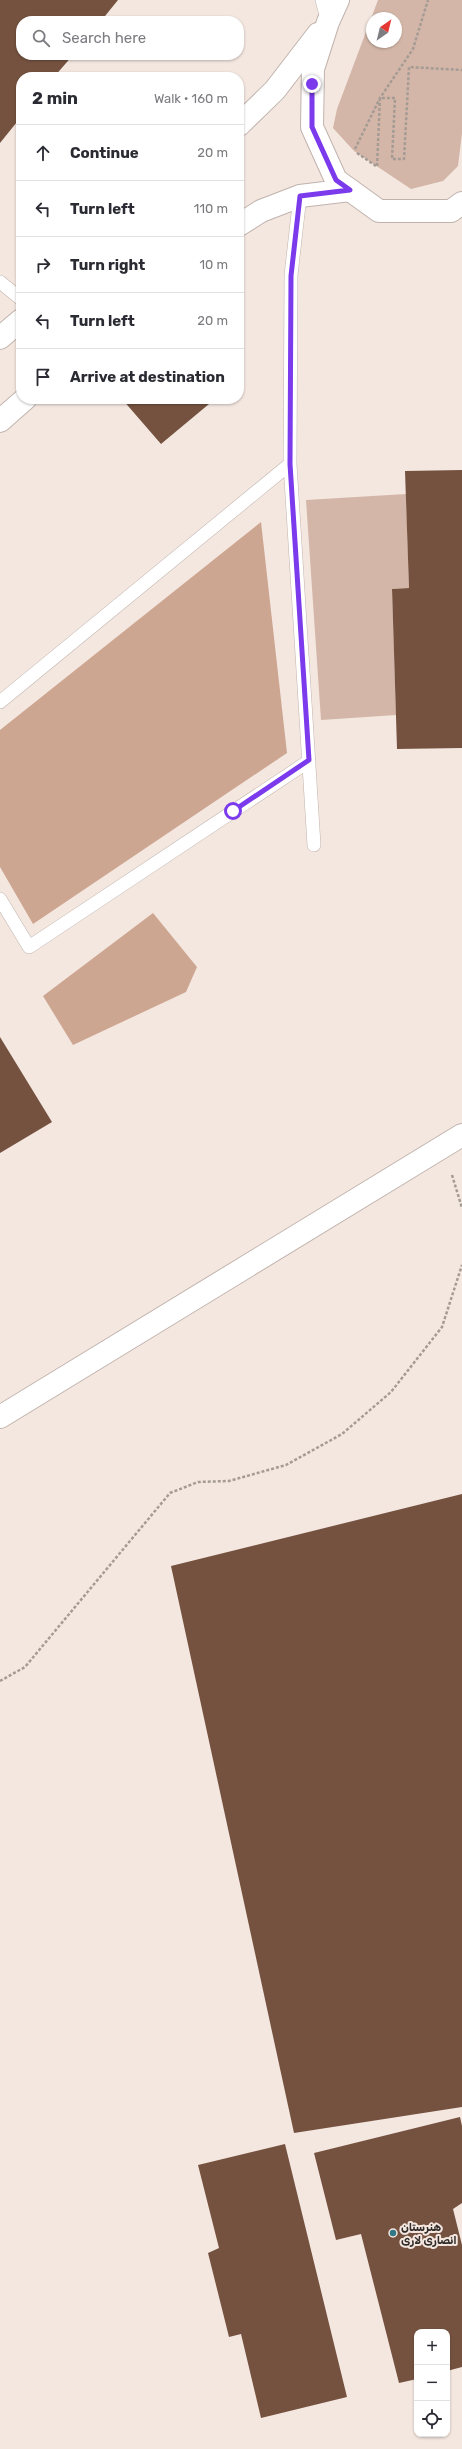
<!DOCTYPE html>
<html lang="en">
<head>
<meta charset="utf-8">
<style>
  :root { --surface:#fff; --page:#f7f7f7; --text:#2b2b33; --muted:#7c7c81; --line:#e1e1e2 }
  body { margin:0; font-family:Rubik,Vazirmatn,sans-serif; background:var(--page); color:var(--text) }
  .controls { position:absolute; right:12px; bottom:12px; display:grid; overflow:hidden; border-radius:8px; box-shadow:0 1px 3px #0004 }
  .controls button { width:36px; height:36px; display:grid; place-items:center; padding:0; border:0; border-bottom:1px solid var(--line); background:var(--surface); color:var(--text); font:20px sans-serif }
  .compass { position:absolute; left:366px; top:12px; width:36px; height:36px; border-radius:50%; background:var(--surface); box-shadow:0 1px 3px #0004; rotate:35deg }
  .stop { position:absolute; width:12px; height:12px; margin:-9px; border:3px solid #7c3aed; border-radius:50%; background:#fff }
  .stop.end { background:#7c3aed; border-color:#fff; box-shadow:0 1px 4px #0008 }
  .list { margin:0; padding:0; list-style:none }
  h2 { display:flex; justify-content:space-between; align-items:center; height:52px; margin:0; padding:0 16px; font-size:17px }
  h2 small { font-size:13px; font-weight:400; color:var(--muted) }
  .list li { display:grid; grid-template-columns:26px 1fr auto; gap:12px; align-items:center; box-sizing:border-box; height:56px; padding:0 16px; border-top:1px solid var(--line) }
  .list b { display:block; font-size:15px; white-space:nowrap }
  .list em { font-size:13px; font-style:normal; color:var(--muted) }
  .icon { flex:none; width:22px; height:22px; fill:none; stroke:currentColor; stroke-width:2; stroke-linecap:round; stroke-linejoin:round }
  .map { position:relative; flex:none; width:462px; height:2449px; overflow:hidden }
  .search { position:absolute; background:var(--surface); box-shadow:0 1px 3px #0004; left:16px; top:16px; width:228px; height:44px; display:flex; align-items:center; gap:10px; box-sizing:border-box; padding:0 14px; border-radius:16px; color:var(--muted); font-size:15px }
  .panel { position:absolute; background:var(--surface); box-shadow:0 1px 3px #0004; left:16px; top:72px; width:228px; height:332px; border-radius:16px }
  .map>svg:first-child { display:block }
  .green { fill:#d3b6a7; fill-rule:evenodd }
  .forest { fill:#cda691 }
  .building { fill:#755240 }
  .lines { fill:none; stroke-linecap:round; stroke-linejoin:round }
  .lane-casing { stroke:#c0b3ad; stroke-width:14 }
  .street-casing { stroke:#c0b3ad; stroke-width:24 }
  .secondary-casing { stroke:#c0b3ad; stroke-width:24 }
  .path { stroke:#a59b95; stroke-width:2.5; stroke-dasharray:3 2; stroke-linecap:butt }
  .lane { stroke:#fff; stroke-width:13 }
  .street { stroke:#fff; stroke-width:22 }
  .secondary { stroke:#fff; stroke-width:22 }
  .route { stroke:#7c3aed; stroke-width:5 }
  .poi-dot { fill:#337886; stroke:#f4e7e0; stroke-width:1.5 }
  .labels { text-anchor:middle; dominant-baseline:central; stroke-width:4; stroke-linejoin:round; paint-order:stroke }
  .poi-label { font-size:11px; font-weight:bold; fill:#302b28; stroke:#f4e7e0; text-anchor:start }
</style>
</head>
<body>
<div class="map">
<svg width="462" height="2449" viewBox="0 0 462 2449">
  <rect width="100%" height="100%" fill="#f4e7e0"/>
  <path class="green" d="M378,0H462V133L458,166L443,181L411,189L354,151L333,128L337,109ZM372,18H396V42H372Z
    M406,494L409,588L392,589L396,715L321,720L306,500Z"/>
  <path class="forest" d="M261,522L287,753L33,924L0,867V730Z
    M153,913L197,967L186,992L73,1045L43,996Z"/>
  <path class="building" d="M0,0H118L101,21H21V55H73L54,77H21V117L0,143Z
    M239,370L244,375L239,379Z
    M122,399H215L161,444Z
    M462,470V748L397,749L392,589L409,588L405,471Z
    M0,1037L52,1122L0,1153Z
    M462,1494V2107L294,2133L171,1566Z
    M460,2117L462,2126V2203L453,2209L462,2245V2367L447,2371V2332H417V2379L399,2383L361,2234L336,2240L314,2153Z
    M285,2144L347,2397L261,2418L241,2334L229,2337L208,2253L219,2248L198,2165Z"/>
  <g class="lines">
    <g class="lane-casing">
      <path id="lane" d="M322,0L328,22
        M300,196L291,275L290,464L314,845
        M0,282L21,299
        M0,702L290,464
        M0,899L29,947L309,761"/>
    </g>
    <g class="street-casing">
      <path id="street" d="M0,1417L462,1135"/>
    </g>
    <g class="secondary-casing">
      <path id="secondary" d="M338,0L328,22L313,69L312,127L336,180L379,211H451L462,203
        M239,125L275,90L318,34
        M239,225L261,211L300,196L350,190
        M0,338L21,320
        M0,421L25,399"/>
    </g>
    <path class="path" d="M355,149L380,98L413,49L428,0
      M357,153L376,166
      M377,166L380,98H395L392,159H404L409,67L462,70
      M452,1175L462,1208
      M0,1681L25,1667L170,1493L198,1482L229,1481L286,1465L342,1434L391,1392L442,1327L462,1265"/>
    <use href="#lane" class="lane"/>
    <use href="#street" class="street"/>
    <use href="#secondary" class="secondary"/>
  </g>
  <g class="lines">
    <path class="route" d="M233,811L309,760L290,464L291,276L300,196L350,190L336,180L312,127V84"/>
  </g>
  <circle class="poi-dot" cx="393" cy="2233" r="4"/>
  <g class="labels">
    <g class="poi-label">
      <text x="401" y="2227">هنرستان<tspan x="401" dy="13">انصاری لاری</tspan></text>
    </g>
  </g>
</svg>
<div class="controls">
<button>+</button>
<button>−</button>
<button><svg class="icon" aria-label="locate" viewBox="0 0 24 24"><circle cx="12" cy="12" r="6"/><path d="M12 2v4M12 18v4M2 12h4M18 12h4"/></svg></button>
</div>
<svg class="compass" viewBox="-18 -18 36 36"><path d="M0-13l5 13h-10z" fill="#e53935"/><path d="M0 13l5-13h-10z" fill="#7c7c81"/></svg>
<div class="stop" style="left:233px;top:811px"></div>
<div class="stop end" style="left:312px;top:84px"></div>
<div class="search"><svg class="icon" aria-label="search" viewBox="0 0 24 24"><circle cx="10" cy="10" r="6"/><path d="M15 15l6 6"/></svg>Search here</div>
<section class="panel">
<h2>2 min<small>Walk · 160 m</small></h2>
<ul class="list">
<li><svg class="icon" aria-label="ahead" viewBox="0 0 24 24"><path d="M12 20V5M6 11l6-6 6 6"/></svg><div><b>Continue</b></div><em>20 m</em></li>
<li><svg class="icon" aria-label="left" viewBox="0 0 24 24"><path d="M17 20v-9H6M10 6l-5 5 5 5"/></svg><div><b>Turn left</b></div><em>110 m</em></li>
<li><svg class="icon" aria-label="right" viewBox="0 0 24 24"><path d="M7 20v-9h11M14 6l5 5-5 5"/></svg><div><b>Turn right</b></div><em>10 m</em></li>
<li><svg class="icon" aria-label="left" viewBox="0 0 24 24"><path d="M17 20v-9H6M10 6l-5 5 5 5"/></svg><div><b>Turn left</b></div><em>20 m</em></li>
<li><svg class="icon" aria-label="arrive" viewBox="0 0 24 24"><path d="M6 21V4h12l-3 4 3 4H6"/></svg><div><b>Arrive at destination</b></div></li>
</ul>
</section>
</div>
</body>
</html>
